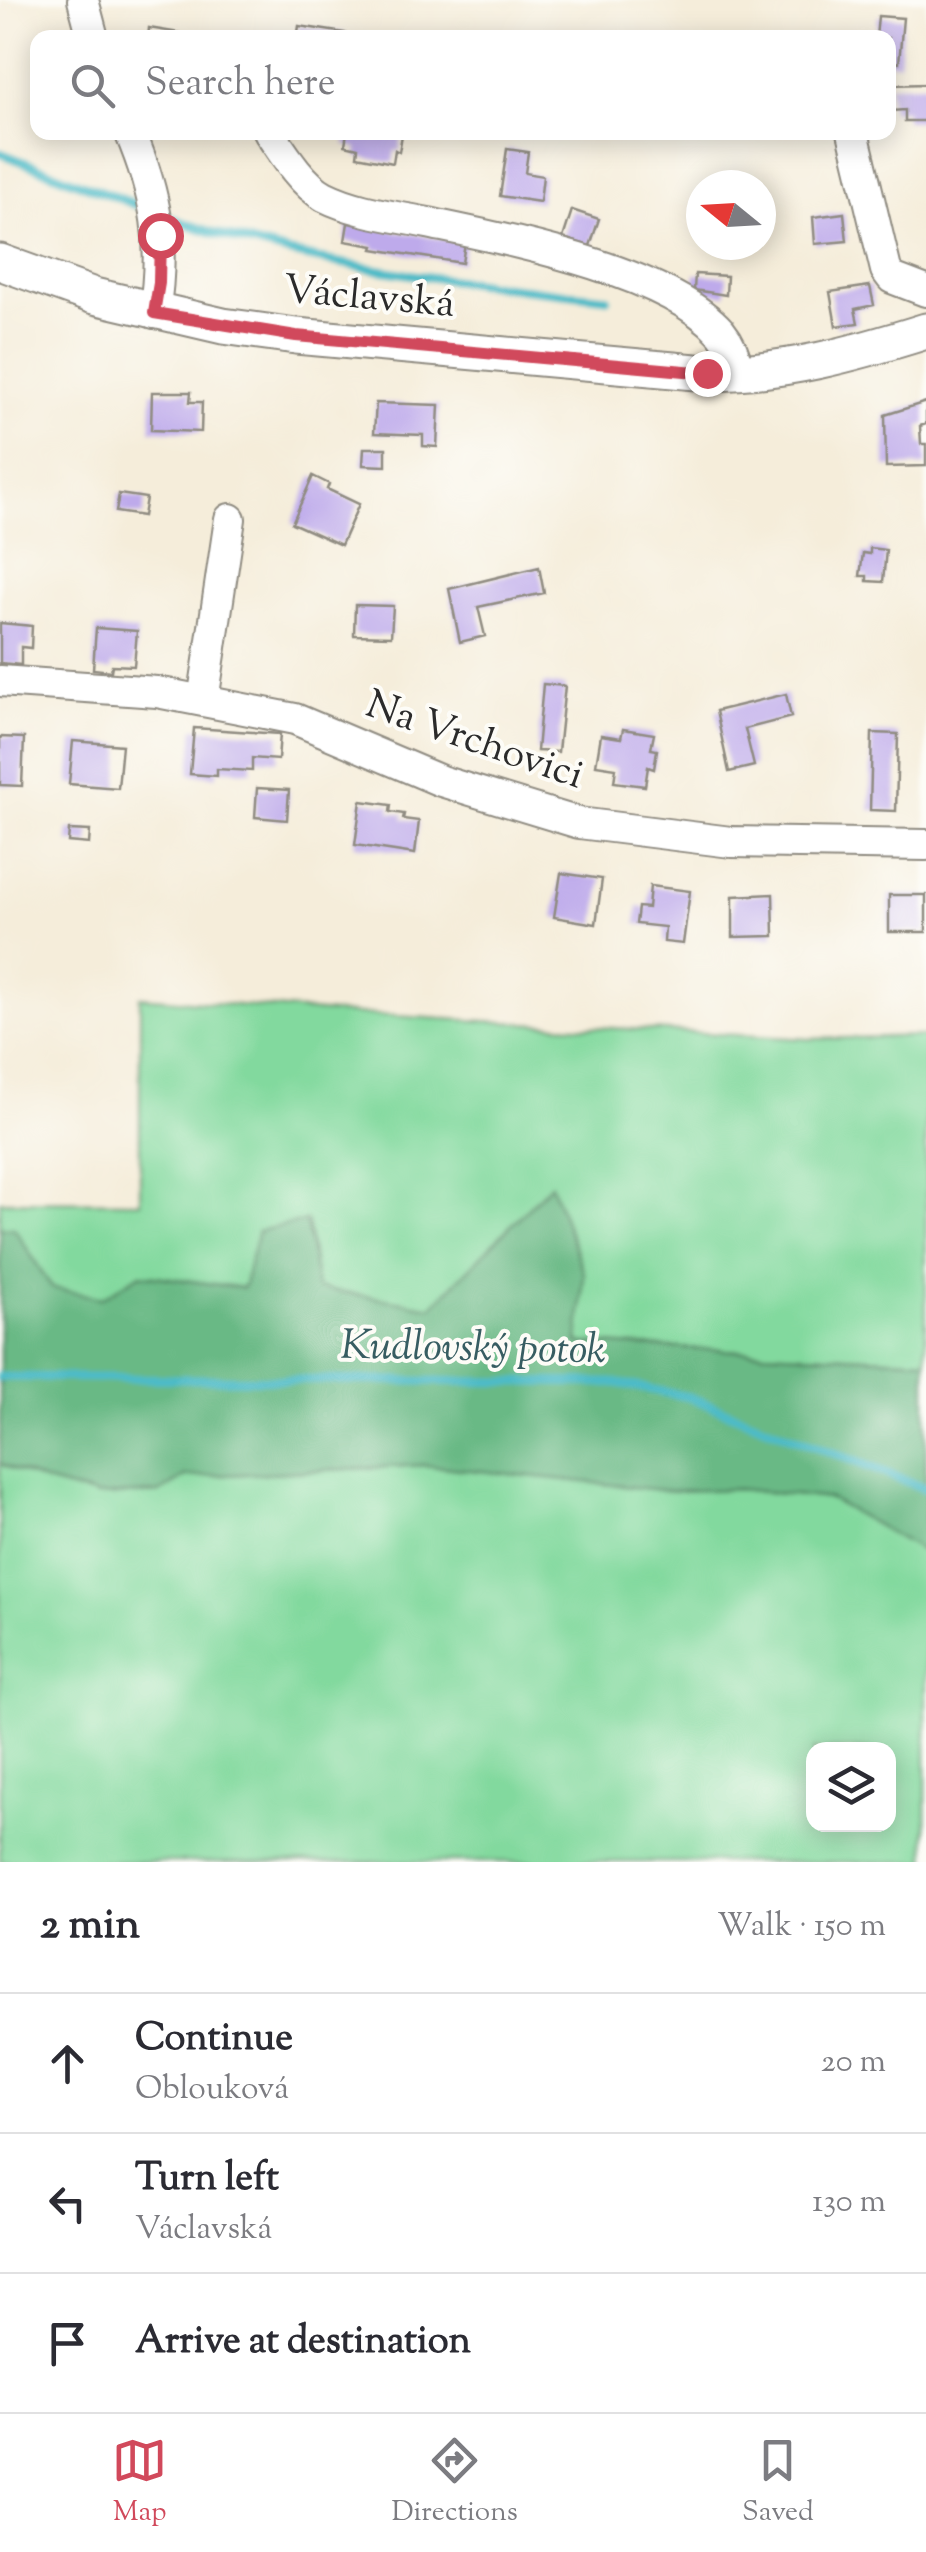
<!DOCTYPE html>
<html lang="en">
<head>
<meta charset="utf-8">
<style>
  :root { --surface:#fff; --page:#f7f7f7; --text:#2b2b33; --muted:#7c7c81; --line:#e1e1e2; --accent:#d1495b }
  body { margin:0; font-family:"Sorts Mill Goudy",serif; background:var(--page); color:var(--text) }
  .controls { position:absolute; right:30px; bottom:30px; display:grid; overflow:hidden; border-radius:20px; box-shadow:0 5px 25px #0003 }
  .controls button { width:90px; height:90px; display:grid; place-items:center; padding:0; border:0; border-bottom:2px solid var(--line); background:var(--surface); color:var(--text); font:50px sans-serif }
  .compass { position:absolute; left:686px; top:170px; width:90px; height:90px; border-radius:50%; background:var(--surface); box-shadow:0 5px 25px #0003; rotate:288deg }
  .stop { position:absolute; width:30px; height:30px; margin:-22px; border:8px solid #d1495b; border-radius:50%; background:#fff }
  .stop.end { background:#d1495b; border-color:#fff; box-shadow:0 2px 10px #0008 }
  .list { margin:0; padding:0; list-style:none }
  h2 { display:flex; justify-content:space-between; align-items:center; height:130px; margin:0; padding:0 40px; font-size:42px }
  h2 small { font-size:32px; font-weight:400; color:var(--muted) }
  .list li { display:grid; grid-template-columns:65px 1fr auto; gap:30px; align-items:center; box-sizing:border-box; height:140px; padding:0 40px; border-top:2px solid var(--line) }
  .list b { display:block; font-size:38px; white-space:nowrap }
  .list p { margin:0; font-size:32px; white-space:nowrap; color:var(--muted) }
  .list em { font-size:32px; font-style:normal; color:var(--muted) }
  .icon { flex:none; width:55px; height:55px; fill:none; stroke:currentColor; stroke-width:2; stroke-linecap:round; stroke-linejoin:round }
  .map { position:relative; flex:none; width:926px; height:1862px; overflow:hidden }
  .search { position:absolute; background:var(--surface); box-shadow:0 5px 25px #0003; left:30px; right:30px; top:30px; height:110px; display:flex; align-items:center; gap:25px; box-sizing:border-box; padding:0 35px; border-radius:20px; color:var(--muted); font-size:38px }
  .sheet { height:550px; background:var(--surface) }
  nav { display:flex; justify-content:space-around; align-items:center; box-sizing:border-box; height:140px; border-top:2px solid var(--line); background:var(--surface); font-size:28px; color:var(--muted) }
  nav a { display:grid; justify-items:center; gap:5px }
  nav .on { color:var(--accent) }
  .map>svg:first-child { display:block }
  .green { fill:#82d99e; stroke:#568264; stroke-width:2.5; fill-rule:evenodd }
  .forest { fill:#69b985; stroke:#4a7258; stroke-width:2.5 }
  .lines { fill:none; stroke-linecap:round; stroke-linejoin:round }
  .stream { stroke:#4ebbc7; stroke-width:9 }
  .building { fill:#beaaeb }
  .minor-casing { stroke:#908c82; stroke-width:34 }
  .tertiary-casing { stroke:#908c82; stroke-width:39 }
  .minor { stroke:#fff; stroke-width:30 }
  .tertiary { stroke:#fff; stroke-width:35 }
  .route { stroke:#d1495b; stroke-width:12 }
  .labels { text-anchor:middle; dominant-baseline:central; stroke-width:8; stroke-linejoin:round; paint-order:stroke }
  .street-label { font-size:40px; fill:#2b2b2b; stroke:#fdfcf7 }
  .water-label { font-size:42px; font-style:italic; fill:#375d62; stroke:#fdfcf7 }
</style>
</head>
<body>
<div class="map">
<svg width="926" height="1862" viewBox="0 0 926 1862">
  <rect width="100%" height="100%" fill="#fdfcf7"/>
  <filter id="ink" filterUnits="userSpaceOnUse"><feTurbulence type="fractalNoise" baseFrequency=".01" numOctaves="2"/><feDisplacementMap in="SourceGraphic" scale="20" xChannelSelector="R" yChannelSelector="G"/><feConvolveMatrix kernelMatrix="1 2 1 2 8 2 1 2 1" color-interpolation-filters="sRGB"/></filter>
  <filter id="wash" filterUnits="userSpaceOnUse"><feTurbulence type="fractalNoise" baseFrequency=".0048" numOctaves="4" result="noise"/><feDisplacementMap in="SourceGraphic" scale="40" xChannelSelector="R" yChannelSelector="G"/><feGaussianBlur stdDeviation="2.25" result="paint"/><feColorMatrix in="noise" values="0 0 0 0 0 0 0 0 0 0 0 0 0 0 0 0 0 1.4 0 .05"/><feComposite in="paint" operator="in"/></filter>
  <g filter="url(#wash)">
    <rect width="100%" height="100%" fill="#f5edda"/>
    <path class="green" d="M140,997L321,1012L809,1039L926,1036V1360L578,1343L584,1273L550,1185L432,1307L317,1288L307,1222L243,1288L140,1274L102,1299L52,1288L14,1229L0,1228V1201L140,1202Z
      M0,1464L49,1483L97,1496L159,1493L185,1477L424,1465L670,1490L739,1489L830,1499L926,1553V1862H0ZM814,1750H888V1824H814Z"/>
    <path class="forest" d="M551,1184L584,1273L578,1343L926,1360V1553L830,1499L739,1489L670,1491L424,1465L185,1477L159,1493L97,1496L49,1483L0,1464V1228H14L52,1288L102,1298L140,1274L243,1288L258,1231L306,1221L317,1288L432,1307Z"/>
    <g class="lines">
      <path class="stream" d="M0,153L150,210
        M164,216C305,269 459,281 607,298
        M0,1377L617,1383L689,1397L926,1489"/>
    </g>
    <g id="blocks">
      <path class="building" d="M878,16L903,18L899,63L888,62V38H876Z
        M299,26L345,33L344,38H297Z
        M149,28L192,35V38H148Z
        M926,84V121H905V110L891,111L889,85Z
        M347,132H398L402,135L399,152L395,150L393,163L357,156L358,148L345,145Z
        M507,149L528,152L525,173L543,176L540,202L500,196Z
        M572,210L599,219L590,246L563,238Z
        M844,213L847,241L815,244L813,217Z
        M348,223L465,243L462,263L373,249L374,246L345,241Z
        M695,274L727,276L726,295L694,290Z
        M870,286L874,305L855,309L858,323L836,326L830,292Z
        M152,392H191L190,402H202L201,432L151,430Z
        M926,402V424L920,426L921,444H926V466L886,467L885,415Z
        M376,403L439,405L437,447L423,446V435L374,433Z
        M364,448H386V466L363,465Z
        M313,476L329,484L327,489L359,504L341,545L292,523Z
        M119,494L146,498L143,516L116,512Z
        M870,548L886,550L883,582L867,581V576H860L863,553L870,554Z
        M539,567L544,593L478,607L485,636L460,642L449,589Z
        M355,605L393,606L391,636L354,635Z
        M0,623L32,626L31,648L21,647V665L0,663Z
        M96,628L137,631L134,666L112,665L111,671L93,669Z
        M543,684L565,686L558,752L537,751Z
        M786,694L791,717L745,729L754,766L729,772L716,711Z
        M194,728L280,734L278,760L252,758V771L217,769V776L190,774Z
        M623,729L654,734L651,749L657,750L654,769L648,767L645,786L614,782L616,768L596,765L601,735L621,738Z
        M872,733L898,734L896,811L870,810Z
        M0,737L24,738L22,786L0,785Z
        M73,741L122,745L118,788L69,784Z
        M257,788L289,790L287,820L255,817Z
        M361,801L391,805L390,812L404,814L403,819L419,821L415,854L355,845Z
        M69,830L90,831L89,844L68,842Z
        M561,873L602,879L596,924L554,917Z
        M650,886L690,891L683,944L664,942L665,927L636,924L638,907L648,908Z
        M773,894L774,936L733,937V896Z
        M889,895H926V932H889Z"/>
    </g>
  </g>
  <g filter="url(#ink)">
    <use href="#blocks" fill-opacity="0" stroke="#908c82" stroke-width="2.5"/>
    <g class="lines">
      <g class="minor-casing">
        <path id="minor" d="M83,0L93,38
          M130,132C157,196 165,244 154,313
          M269,132C283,153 302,184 324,196C356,212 394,216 428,223C508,240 666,270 721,332C731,344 736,357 739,373
          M853,132L886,270L892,278L926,291
          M0,681L157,692L295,719L441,781L579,823L731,842L926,845
          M203,701L230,519"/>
      </g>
      <g class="tertiary-casing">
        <path id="tertiary" d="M0,262L94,296L223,326L296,336L707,373C784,373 853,354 926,331"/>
      </g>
      <use href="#minor" class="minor"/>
      <use href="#tertiary" class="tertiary"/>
    </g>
  </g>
  <g class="lines" filter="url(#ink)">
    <path class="route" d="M160,235L159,283L154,313L296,336L707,373"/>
  </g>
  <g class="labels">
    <g class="street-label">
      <text transform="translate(369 299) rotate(5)">Václavská</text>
      <text transform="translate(474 742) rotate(19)">Na Vrchovici</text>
    </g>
    <g class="water-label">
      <text transform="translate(473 1350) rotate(1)">Kudlovský potok</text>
    </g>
  </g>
</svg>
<div class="controls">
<button><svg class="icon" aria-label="layers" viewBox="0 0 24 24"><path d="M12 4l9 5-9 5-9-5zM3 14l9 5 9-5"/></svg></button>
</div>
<svg class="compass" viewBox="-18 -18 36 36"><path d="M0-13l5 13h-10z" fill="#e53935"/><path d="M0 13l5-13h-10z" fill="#7c7c81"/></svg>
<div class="stop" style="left:160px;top:235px"></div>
<div class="stop end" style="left:707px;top:373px"></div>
<div class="search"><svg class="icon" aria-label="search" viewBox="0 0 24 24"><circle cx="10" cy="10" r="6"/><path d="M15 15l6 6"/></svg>Search here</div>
</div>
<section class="sheet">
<h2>2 min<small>Walk · 150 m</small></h2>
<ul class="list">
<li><svg class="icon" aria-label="ahead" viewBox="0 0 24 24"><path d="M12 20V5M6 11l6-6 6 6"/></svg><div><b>Continue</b><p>Oblouková</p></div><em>20 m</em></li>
<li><svg class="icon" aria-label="left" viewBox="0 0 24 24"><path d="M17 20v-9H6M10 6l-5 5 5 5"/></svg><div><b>Turn left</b><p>Václavská</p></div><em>130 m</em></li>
<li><svg class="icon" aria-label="arrive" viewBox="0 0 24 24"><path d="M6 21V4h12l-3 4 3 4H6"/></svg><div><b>Arrive at destination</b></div></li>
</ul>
</section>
<nav>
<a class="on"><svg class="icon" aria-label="map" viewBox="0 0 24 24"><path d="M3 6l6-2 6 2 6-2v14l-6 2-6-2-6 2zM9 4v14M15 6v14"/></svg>Map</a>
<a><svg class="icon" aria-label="directions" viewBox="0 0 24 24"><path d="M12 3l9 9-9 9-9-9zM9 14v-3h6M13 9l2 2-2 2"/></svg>Directions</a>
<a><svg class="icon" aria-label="saved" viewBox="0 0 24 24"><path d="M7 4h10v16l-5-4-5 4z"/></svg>Saved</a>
</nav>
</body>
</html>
